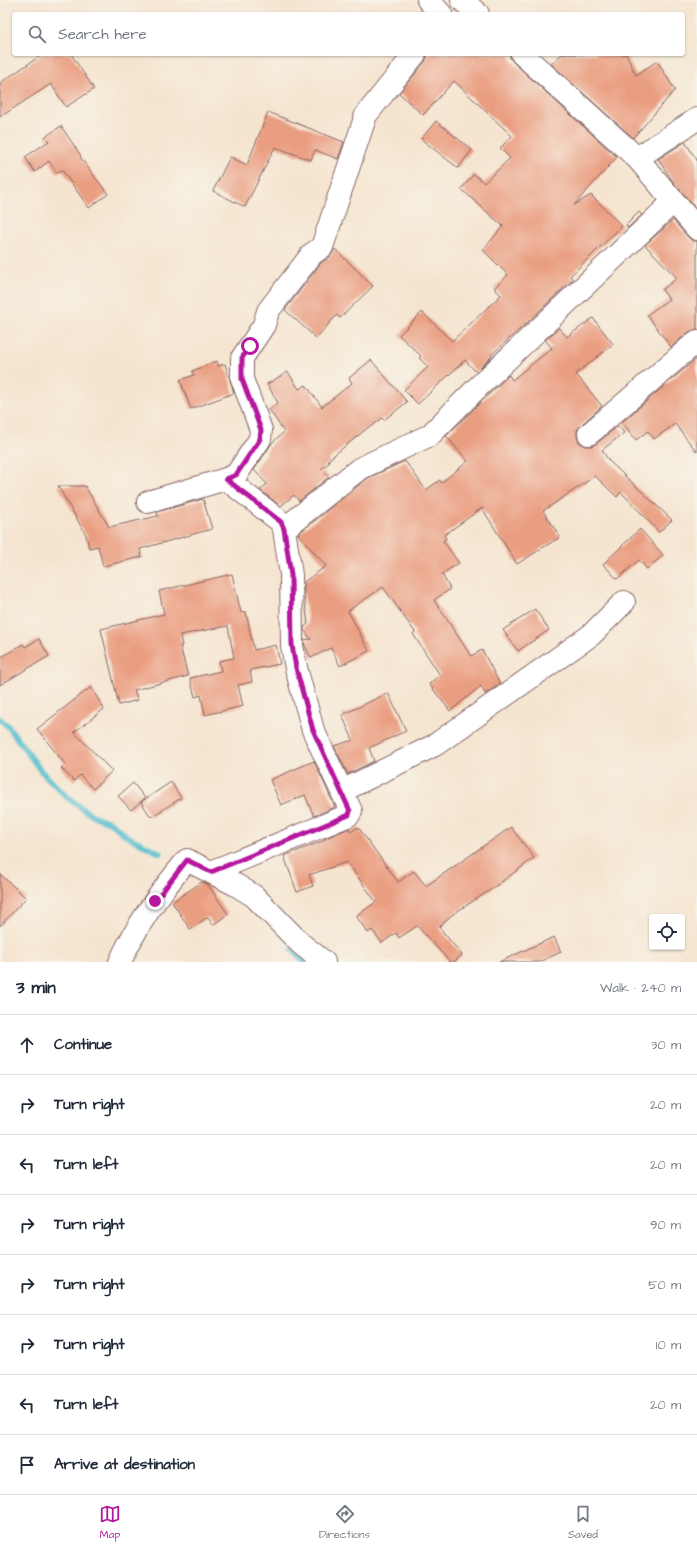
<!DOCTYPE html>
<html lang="en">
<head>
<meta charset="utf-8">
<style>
  :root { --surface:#fff; --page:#f2f2f3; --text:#1f2937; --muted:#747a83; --line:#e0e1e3; --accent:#b5179e }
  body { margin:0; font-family:"Architects Daughter",sans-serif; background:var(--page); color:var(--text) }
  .controls { position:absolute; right:12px; bottom:12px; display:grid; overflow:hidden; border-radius:4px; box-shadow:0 1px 3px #0004 }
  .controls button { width:36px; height:36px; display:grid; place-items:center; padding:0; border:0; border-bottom:1px solid var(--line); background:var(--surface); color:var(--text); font:20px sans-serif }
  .stop { position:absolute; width:12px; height:12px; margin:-9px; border:3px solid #b5179e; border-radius:50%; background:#fff }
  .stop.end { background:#b5179e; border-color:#fff; box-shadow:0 1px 4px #0008 }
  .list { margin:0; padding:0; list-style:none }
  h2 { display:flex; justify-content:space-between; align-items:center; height:52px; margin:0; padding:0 16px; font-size:17px }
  h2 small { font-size:13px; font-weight:400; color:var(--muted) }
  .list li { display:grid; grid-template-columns:26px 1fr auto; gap:12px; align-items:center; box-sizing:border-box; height:60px; padding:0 16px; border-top:1px solid var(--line) }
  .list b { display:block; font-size:15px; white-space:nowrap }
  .list em { font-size:13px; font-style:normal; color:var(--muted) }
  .icon { flex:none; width:22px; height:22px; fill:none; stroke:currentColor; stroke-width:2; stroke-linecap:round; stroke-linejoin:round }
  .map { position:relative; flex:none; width:697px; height:962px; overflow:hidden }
  .search { position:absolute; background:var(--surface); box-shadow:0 1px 3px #0004; left:12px; right:12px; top:12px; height:44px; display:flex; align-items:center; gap:10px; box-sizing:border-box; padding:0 14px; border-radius:4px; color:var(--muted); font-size:15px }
  .sheet { height:532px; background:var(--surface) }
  nav { display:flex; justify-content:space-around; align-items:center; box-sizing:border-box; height:56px; border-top:1px solid var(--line); background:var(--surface); font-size:11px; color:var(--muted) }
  nav a { display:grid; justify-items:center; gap:2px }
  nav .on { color:var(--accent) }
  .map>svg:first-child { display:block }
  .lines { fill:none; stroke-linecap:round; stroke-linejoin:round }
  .stream { stroke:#52becd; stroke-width:6 }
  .building { fill:#ea9e81 }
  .minor-casing { stroke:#866465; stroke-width:24 }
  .minor { stroke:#fff; stroke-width:22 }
  .route { stroke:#b5179e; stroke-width:5 }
</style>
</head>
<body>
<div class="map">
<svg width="697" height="962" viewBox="0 0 697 962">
  <rect width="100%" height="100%" fill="#f7f3e8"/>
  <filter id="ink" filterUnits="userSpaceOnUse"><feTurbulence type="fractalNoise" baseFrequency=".025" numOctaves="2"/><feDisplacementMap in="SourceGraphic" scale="8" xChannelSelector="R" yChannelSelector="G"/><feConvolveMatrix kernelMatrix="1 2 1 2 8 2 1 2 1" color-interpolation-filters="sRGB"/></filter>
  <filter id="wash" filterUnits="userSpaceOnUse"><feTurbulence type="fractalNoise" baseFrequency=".012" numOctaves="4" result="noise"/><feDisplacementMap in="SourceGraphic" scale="16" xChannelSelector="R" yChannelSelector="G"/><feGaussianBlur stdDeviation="0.9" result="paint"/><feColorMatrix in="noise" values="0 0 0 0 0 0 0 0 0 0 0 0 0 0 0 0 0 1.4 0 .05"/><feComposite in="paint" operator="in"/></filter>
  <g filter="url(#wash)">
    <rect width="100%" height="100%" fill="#f5e5d0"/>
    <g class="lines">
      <path class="stream" d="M0,719L8,726L41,771L68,798L93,816L110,822L128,837L160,853
        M292,950L306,962"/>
    </g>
    <g id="blocks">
      <path class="building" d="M43,54H71L94,89L66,107L51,84L0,117V83Z
        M428,54H510V58L514,63L617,157L574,205L591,195L622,226L570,276L573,279L529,321L491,355L492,356L476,372L465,360L418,404L404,390L428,367L419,358L421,356L399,335L422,312L452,341L501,295L494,288L508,275L483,250L503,226L461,189L474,174L484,183L510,158L500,148L512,136L454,81L423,115L399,93L425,62Z
        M562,54H626L636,75L657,61L675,90L633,138L551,64Z
        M268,112L344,142L338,159L315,150L311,160L275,147L245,207L213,191L230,157L247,165Z
        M436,121L472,150L458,168L421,139Z
        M61,126L81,156L80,157L108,194L89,208L62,170L57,173L49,161L35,172L25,157L49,141L45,137Z
        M685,142L697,160V210L674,183L658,159Z
        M639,212L642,215L628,228L626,225Z
        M673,220L688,237L692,241H697V329L689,332L671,347L647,315L669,299L662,290L677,278L645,245Z
        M335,249L373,286L340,318L337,315L316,338L285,310L321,263L330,257Z
        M593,318L613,344L576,374L602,406L581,425L577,430V437L579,442L585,446H592L597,443L618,426L624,433L602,450L609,461L672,520L659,532L621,492L617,497L595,476L543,511L560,537L517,564L482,508L444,535L446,539L443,541L459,563L442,574L450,589L434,600L471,656L482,650L500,684L485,694L481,686L450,711L429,684L440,675L413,634L415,632L383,587L348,611L369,651L340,666L331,648L311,658L304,644V640L311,639L304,630V627L308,624L304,595V582L326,566L298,534L368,478L405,461L426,490L440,480L441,483L468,461L446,436L509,375L512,380L552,348L545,340L559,328L567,337Z
        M697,358V452L675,424L654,439L648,431L636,440L622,422Z
        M371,360L407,402L384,420L382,418L371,427L370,426L328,460L330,462L321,469L329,477L299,501L294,495L281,506L260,490L267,484L254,470L272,443L284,432L269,409L278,403L267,384L288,372L299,389L306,385L322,407L352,383L349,378Z
        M217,361L218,366L225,364L234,393L191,409L180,380L194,375L192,371Z
        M58,486H85L109,527L158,516L157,512L203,499L212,529L140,549L142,557L103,566L98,546L89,548L86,535Z
        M640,529L663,555L647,569L639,560L617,579L603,564Z
        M232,574L241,613L246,612L254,650L276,645L280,664L250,670L252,682L238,685L243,706L205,715L201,695L195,697L190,678L221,671L219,661L234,658L228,626L180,635L182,646H180L188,676L134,690L138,700L119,705L101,629L164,614L159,591Z
        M535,609L549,630L518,651L503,630Z
        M39,639L49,656L0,685V658L23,644L25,647Z
        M91,687L104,709L74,732L112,771L93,789L80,775L74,781L61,768L65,764L37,729Z
        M388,693L406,731L369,748L374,761L348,774L334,746L353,740L342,715Z
        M314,761L335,807L314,816L305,795L281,805L270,780Z
        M171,782L181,798L151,817L141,802Z
        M133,783L145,798L131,810L118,796Z
        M358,827L398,882L414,871L426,886L511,827L534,858L489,891L453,914L439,927L462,955L454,962H450L417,926L399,938L396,933L382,943L372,930L368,933L356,916L376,902L347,862L309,875L313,886L297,892L284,856L325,840L324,839L349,828L351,832Z
        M0,874L26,898L0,926Z
        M202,882L208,885L228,914L213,925L208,917L190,929L172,902Z
        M554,937L561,952L539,962H499Z"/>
    </g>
  </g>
  <g filter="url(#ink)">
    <use href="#blocks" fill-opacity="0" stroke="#866465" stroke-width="1"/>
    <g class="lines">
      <g class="minor-casing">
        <path id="minor" d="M428,0L441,14
          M462,0L478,14
          M522,54L637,158L697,229
          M637,158L697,119
          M589,434L697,341
          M148,502L226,479L236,475L260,439L261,430L242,379V358L264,325L268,311L312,254L322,247L366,115L415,54
          M284,529L359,469L430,435L478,387L674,201
          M342,791L435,745L591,635L624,602
          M211,872L349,815L351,811L313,730L296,668L292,645L291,575L284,529L281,522L226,479
          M120,962C136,925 161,891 187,860L236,885L254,896L301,944L324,962"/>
      </g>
      <use href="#minor" class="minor"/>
    </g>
  </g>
  <g class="lines" filter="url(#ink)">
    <path class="route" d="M155,901L187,860L211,872L349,815L350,811L313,730L296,668L292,645L291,575L284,529L281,522L226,479L236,475L260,439L261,430L242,379V358L250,346"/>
  </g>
</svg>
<div class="controls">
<button><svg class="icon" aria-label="locate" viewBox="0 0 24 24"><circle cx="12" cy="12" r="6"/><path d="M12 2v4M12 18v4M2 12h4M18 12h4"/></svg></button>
</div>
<div class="stop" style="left:250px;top:346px"></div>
<div class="stop end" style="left:155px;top:901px"></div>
<div class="search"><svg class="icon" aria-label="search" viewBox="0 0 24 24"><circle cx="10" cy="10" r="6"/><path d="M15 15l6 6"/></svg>Search here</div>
</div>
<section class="sheet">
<h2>3 min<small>Walk · 240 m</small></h2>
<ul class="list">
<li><svg class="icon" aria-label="ahead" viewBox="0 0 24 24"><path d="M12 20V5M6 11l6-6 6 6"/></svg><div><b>Continue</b></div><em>30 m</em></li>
<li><svg class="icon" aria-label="right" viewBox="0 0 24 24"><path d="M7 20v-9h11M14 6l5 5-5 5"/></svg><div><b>Turn right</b></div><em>20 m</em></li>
<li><svg class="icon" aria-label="left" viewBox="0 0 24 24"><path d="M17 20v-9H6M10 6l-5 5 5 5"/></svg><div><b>Turn left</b></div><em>20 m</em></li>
<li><svg class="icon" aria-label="right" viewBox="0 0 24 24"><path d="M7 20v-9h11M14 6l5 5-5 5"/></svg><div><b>Turn right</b></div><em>90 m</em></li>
<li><svg class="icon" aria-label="right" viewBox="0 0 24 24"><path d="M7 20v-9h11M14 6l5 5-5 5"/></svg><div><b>Turn right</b></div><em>50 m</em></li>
<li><svg class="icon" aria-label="right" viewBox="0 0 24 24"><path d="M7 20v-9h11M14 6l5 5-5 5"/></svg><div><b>Turn right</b></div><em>10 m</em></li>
<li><svg class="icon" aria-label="left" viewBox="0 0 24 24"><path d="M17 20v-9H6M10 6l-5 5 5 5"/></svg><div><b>Turn left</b></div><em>20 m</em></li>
<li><svg class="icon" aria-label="arrive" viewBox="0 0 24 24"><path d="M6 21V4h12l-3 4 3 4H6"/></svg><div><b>Arrive at destination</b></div></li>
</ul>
</section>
<nav>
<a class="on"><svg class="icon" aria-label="map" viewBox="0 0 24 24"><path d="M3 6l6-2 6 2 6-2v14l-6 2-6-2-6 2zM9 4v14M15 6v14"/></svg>Map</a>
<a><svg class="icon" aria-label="directions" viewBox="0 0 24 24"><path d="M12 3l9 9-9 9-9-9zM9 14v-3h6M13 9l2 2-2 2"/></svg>Directions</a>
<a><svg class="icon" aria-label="saved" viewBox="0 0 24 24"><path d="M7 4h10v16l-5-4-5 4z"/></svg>Saved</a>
</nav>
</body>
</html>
